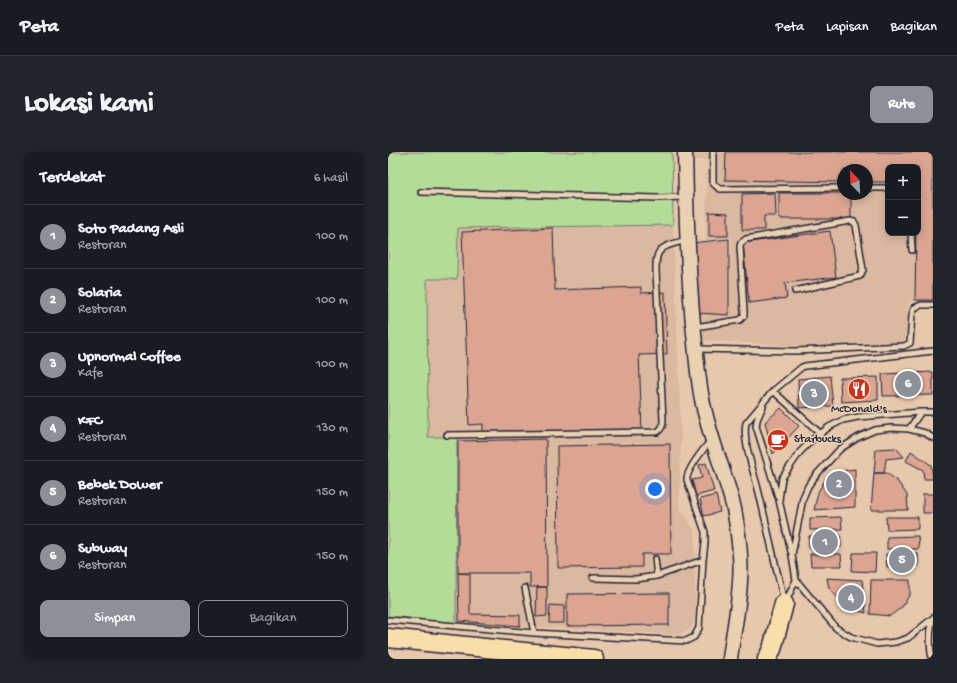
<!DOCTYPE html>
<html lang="id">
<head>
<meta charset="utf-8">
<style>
  :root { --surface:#171b24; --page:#20242c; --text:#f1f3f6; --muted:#9ea1a6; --line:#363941; --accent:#8c9099 }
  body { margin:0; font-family:"Gochi Hand",sans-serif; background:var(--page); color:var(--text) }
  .controls { position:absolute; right:12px; top:12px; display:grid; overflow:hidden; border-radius:8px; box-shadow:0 2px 10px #0003 }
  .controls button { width:36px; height:36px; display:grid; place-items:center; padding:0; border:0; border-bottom:1px solid var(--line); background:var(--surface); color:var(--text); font:20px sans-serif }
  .compass { position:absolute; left:449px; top:12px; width:36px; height:36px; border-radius:50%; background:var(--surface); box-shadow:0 2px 10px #0003; rotate:337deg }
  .you { position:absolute; left:267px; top:337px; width:14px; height:14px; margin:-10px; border:3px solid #fff; border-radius:50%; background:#1a73e8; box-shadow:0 0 0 6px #1a73e833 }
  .badge { display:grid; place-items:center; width:26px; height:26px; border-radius:50%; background:var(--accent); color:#fff; font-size:13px; font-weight:700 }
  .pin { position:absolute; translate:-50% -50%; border:2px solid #fff; box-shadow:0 1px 4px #0006 }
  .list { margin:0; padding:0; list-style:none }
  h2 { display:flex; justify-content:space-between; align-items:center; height:52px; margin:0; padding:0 16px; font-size:17px }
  h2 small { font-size:13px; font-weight:400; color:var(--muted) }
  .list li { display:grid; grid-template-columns:26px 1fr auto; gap:12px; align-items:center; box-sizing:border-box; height:64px; padding:0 16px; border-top:1px solid var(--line) }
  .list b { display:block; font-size:15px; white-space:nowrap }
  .list p { margin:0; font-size:13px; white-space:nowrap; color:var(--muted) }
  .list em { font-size:13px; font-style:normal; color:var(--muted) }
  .actions { display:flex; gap:8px; padding:12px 16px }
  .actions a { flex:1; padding:9px 0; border:1px solid var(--accent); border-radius:8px; text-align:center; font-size:14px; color:var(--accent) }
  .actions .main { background:var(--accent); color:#fff }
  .map { position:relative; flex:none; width:545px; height:507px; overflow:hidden; border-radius:8px }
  header { display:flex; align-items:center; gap:24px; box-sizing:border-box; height:56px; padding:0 20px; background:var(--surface); border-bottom:1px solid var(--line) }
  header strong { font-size:19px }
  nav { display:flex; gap:22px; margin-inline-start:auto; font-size:14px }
  .intro { display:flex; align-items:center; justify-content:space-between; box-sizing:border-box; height:96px; padding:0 24px }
  h1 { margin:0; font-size:28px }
  .button { padding:10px 18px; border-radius:8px; background:var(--accent); color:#fff; font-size:14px; font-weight:700 }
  main { display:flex; gap:24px; padding:0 24px }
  aside { flex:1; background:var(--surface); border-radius:8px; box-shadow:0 2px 10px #0003 }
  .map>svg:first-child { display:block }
  .built { fill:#dbb8a0; fill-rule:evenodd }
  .green { fill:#b4db97; stroke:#6b7e69 }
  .building { fill:#dba592; stroke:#22223b }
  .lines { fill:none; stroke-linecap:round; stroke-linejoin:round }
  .lane-casing { stroke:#22223b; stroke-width:8 }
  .secondary-casing { stroke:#22223b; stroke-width:17 }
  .highway-casing { stroke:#22223b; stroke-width:21 }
  .lane { stroke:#ead1b2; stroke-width:5 }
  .secondary { stroke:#ead1b2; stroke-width:14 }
  .highway { stroke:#f9deab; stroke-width:18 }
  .labels { text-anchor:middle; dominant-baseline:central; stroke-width:3; stroke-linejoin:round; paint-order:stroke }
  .poi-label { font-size:12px; fill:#22223b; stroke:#ead1b2 }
</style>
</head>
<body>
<header>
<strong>Peta</strong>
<nav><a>Peta</a><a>Lapisan</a><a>Bagikan</a></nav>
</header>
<div class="intro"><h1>Lokasi kami</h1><a class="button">Rute</a></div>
<main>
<aside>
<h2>Terdekat<small>6 hasil</small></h2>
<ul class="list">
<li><span class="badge">1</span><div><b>Soto Padang Asli</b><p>Restoran</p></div><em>100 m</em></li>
<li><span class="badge">2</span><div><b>Solaria</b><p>Restoran</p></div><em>100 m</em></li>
<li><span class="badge">3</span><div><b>Upnormal Coffee</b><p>Kafe</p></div><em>100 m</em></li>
<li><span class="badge">4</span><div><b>KFC</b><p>Restoran</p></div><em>130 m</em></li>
<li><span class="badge">5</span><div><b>Bebek Dower</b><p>Restoran</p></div><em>150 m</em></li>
<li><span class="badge">6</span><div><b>Subway</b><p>Restoran</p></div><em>150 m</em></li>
</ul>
<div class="actions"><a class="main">Simpan</a><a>Bagikan</a></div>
</aside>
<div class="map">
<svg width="545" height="507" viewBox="0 0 545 507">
  <rect width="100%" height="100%" fill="#e7c8ac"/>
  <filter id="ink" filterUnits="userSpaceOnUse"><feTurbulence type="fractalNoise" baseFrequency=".025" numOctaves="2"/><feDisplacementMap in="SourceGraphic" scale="8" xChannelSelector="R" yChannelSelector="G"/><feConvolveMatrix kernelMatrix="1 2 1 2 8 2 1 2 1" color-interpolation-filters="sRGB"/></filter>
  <g filter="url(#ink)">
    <path class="built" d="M302,0H545V149H521L517,190L414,194L310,188L309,161L341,163L344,85L318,88L319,8H302ZM500,15H530V81H500ZM455,18H479V42H455Z
      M285,73L293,283L291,355L307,379V464L303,477L291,483L158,475L68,471L69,285H40L39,127H69V75Z"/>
    <path class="green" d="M0,0H284L285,73L70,76L69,127H39L40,285H69L68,471L0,464Z"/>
    <path class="building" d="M338,0H545V148H527L528,81H530V15H500V30H479V18H455V30L337,28Z
      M387,41L388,64H376V78H354V42Z
      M391,41H455V42H463V67H391Z
      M321,60L340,61V84H321Z
      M165,76L167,138L253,135V141L277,140L279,202L251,203L254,280L95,286V272L81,273L74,80Z
      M442,79L448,125L397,131L399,146L361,151L355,91Z
      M341,87V163L309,161L303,91Z
      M545,220V243L495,244L494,222Z
      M442,224L445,254L411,256L410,227Z
      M490,225V248L453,250L452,226Z
      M393,256L411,274L385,302L377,270Z
      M158,287L159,435H142V421H70V289Z
      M282,292L283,402H254V415L170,416L169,294Z
      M508,296L516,305L498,307L496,321H486L488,297Z
      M523,299L543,313L545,327H536L535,318L518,309Z
      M318,311L326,339L308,344L304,328L314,326L311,313Z
      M467,317V355L426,358L430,340L439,325L453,319Z
      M486,321H499L510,330L519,343L520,358H483Z
      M535,342H545V361H535Z
      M328,343L332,360L316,364L312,347Z
      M453,365L454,377L422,378V366Z
      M498,365H530V377L499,378Z
      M452,383L453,395L421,396V384Z
      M530,384L531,397H499V385Z
      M465,401H488L487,420L464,419Z
      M530,401V414L499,415L498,402Z
      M422,402H453L454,414H423Z
      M70,421L82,422V462L132,463V474L71,469Z
      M439,426L474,428L478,461L458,455L441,436Z
      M483,428H522V442L514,455L502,464L482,462Z
      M149,435H159V464L148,465Z
      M281,441V473L179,474V442Z
      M162,453L176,454V471H161Z"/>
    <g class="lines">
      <g class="lane-casing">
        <path id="lane" d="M325,0V31L328,34L332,37L455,36
          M479,36H500
          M33,40L270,46L298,45
          M523,81L524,98
          M307,175L352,168L356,164V159L352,94L353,91L358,87L462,69L466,70L468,73L475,118L472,124L407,139
          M309,197L408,199L516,194L522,191L524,163L526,156L533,153H545
          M385,239L433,282
          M375,254L369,268L368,274L390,345
          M521,277L533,260H545
          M59,283L269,280C274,277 275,274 275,269L268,118C268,114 268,109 269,105C271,93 289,91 299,88
          M403,400L391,348L394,326L412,300L423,289L441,275L455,268L470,265L533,260
          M267,407L269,424
          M205,426L248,427L269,424L315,408
          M408,428L448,476L463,485L489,492L508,490L520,486L545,466
          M137,436L146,481
          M396,449C387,412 379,374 370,337C366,321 354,287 358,271L385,239L414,215L417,214L545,199
          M398,449L408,428L404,403L415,346L420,334L429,322L452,297L471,285L487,278L503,276L521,277L537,281L545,286
          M0,468L146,481L298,489L306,485L311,476L315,408L317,391V380L299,328C298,318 316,297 322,289
          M544,468C542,481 541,494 544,507"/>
      </g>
      <g class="secondary-casing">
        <path id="secondary" d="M297,0C298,58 300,115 305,172C308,197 309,222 314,247C321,285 337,320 346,357C350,377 354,409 352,429C351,455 345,481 342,507"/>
      </g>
      <g class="highway-casing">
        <path id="highway" d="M0,486L206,507
          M379,507L384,497L396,452"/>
      </g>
      <use href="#lane" class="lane"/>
      <use href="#secondary" class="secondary"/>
      <use href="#highway" class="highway"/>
    </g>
  </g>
  <defs>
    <g id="restaurant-disc" transform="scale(1.15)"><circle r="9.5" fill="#c8321e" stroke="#ead1b2"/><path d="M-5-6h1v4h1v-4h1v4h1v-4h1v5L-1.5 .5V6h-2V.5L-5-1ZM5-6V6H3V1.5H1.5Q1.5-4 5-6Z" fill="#fff"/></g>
    <g id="cafe-disc" transform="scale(1.15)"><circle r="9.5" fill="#c8321e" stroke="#ead1b2"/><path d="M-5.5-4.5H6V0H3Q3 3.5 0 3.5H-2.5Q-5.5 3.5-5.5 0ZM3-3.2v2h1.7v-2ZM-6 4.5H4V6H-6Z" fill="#fff"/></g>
  </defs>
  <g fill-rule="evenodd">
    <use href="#restaurant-disc" x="471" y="237"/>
    <use href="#cafe-disc" x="390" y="288"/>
  </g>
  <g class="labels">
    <g class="poi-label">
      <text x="471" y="258">McDonald's</text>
      <text x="406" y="288" text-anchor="start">Starbucks</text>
    </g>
  </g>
</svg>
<div class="controls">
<button>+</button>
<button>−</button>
</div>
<svg class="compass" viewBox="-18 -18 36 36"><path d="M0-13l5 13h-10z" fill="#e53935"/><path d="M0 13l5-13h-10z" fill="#9ea1a6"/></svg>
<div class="you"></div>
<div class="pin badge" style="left:437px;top:390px">1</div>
<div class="pin badge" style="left:451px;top:332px">2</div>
<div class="pin badge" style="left:426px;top:242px">3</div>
<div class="pin badge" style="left:463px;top:446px">4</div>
<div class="pin badge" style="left:514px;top:408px">5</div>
<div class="pin badge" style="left:520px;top:232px">6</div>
</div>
</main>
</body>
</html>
